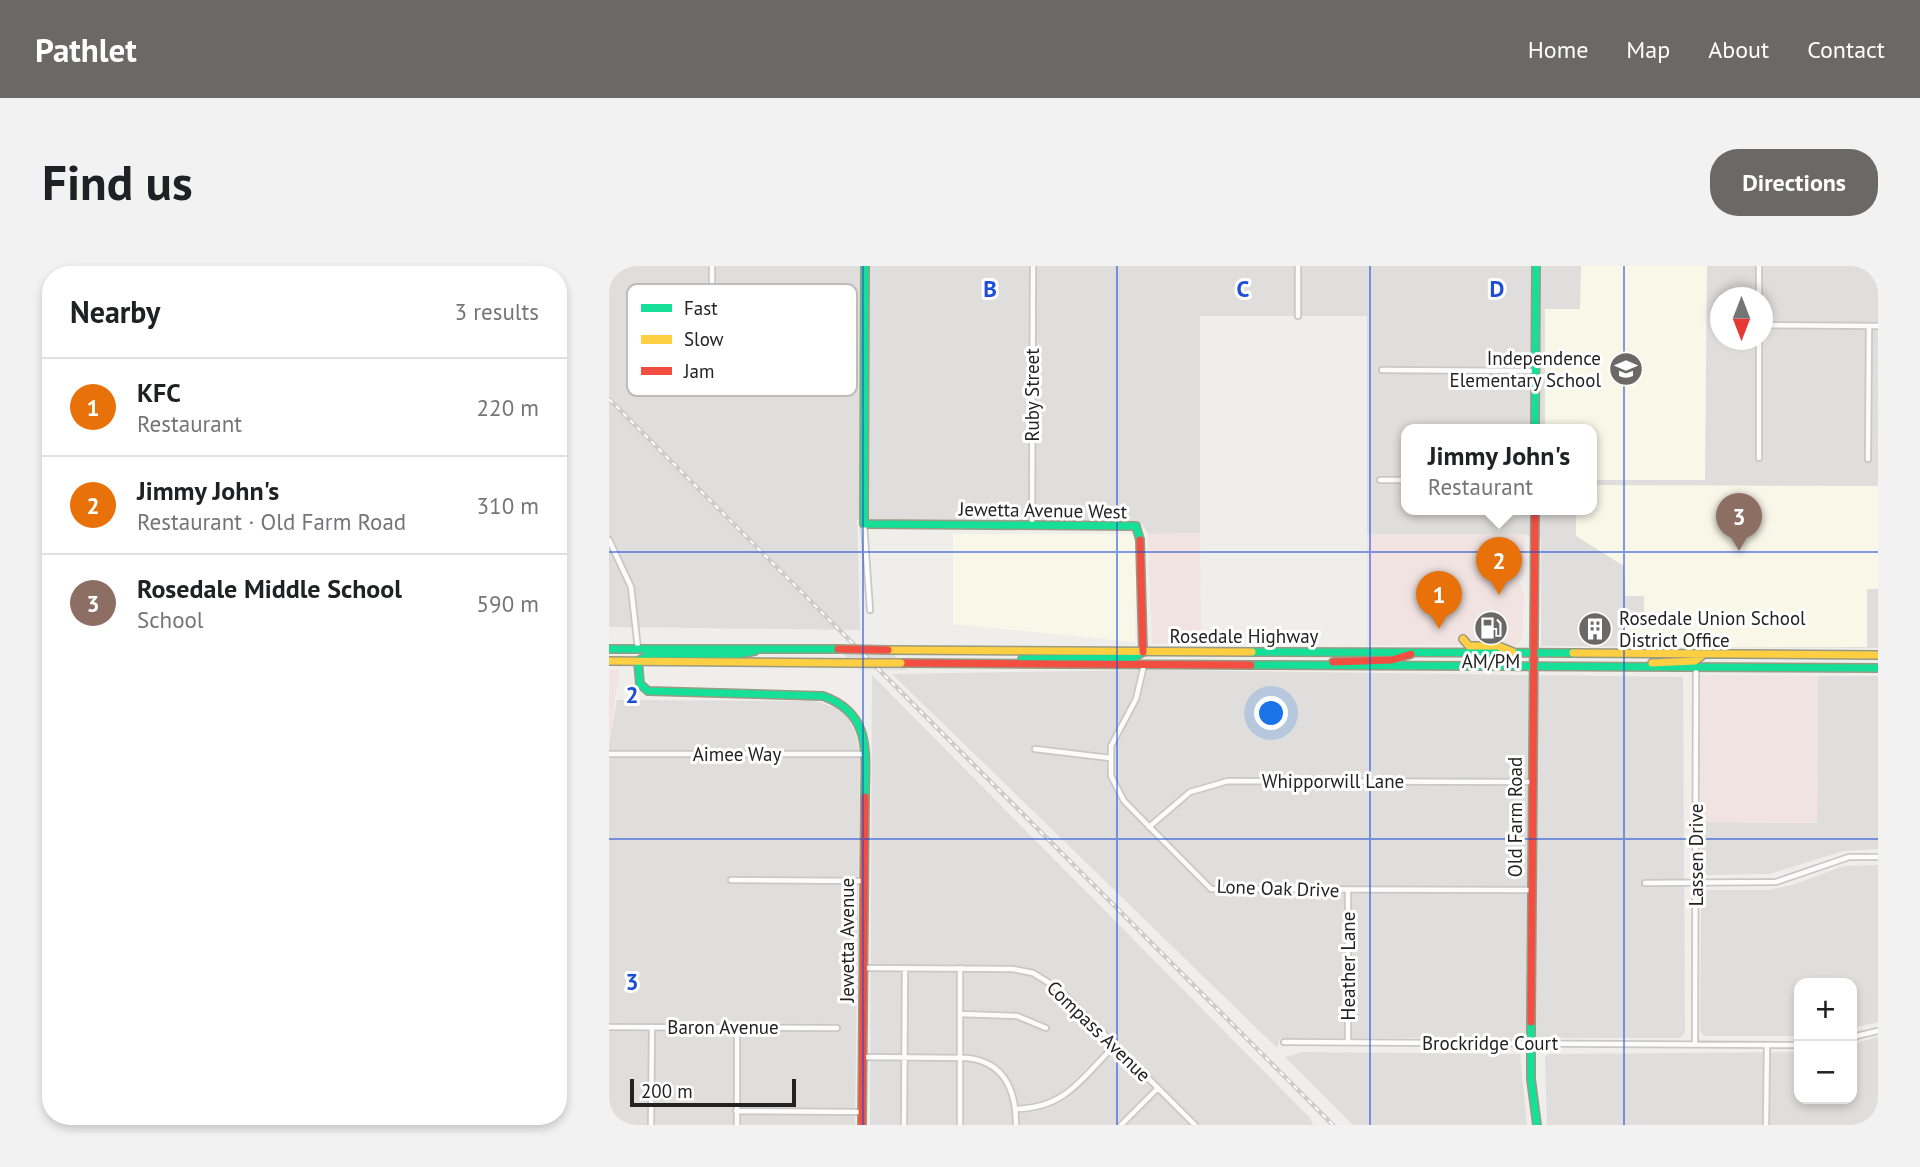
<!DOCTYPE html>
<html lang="en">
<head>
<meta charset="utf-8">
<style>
  :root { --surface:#fff; --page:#f2f2f2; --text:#202124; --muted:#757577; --line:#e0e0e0; --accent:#6a6968 }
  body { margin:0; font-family:"PT Sans",sans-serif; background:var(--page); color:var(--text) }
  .controls { position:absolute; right:21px; bottom:21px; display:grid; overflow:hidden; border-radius:14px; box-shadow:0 4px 10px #0003 }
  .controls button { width:63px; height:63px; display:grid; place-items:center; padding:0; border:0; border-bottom:2px solid var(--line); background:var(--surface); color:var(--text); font:35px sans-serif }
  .compass { position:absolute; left:1101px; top:21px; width:63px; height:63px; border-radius:50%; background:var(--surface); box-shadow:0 4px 10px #0003; rotate:180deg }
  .scale { position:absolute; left:21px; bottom:18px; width:166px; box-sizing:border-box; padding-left:7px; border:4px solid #222; border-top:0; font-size:19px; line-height:24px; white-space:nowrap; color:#222; -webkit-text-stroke:5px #fff; paint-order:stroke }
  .you { position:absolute; left:663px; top:448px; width:24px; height:24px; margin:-18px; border:5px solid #fff; border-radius:50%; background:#1a73e8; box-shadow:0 0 0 10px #1a73e833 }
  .badge { display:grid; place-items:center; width:46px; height:46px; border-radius:50%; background:var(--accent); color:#fff; font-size:23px; font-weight:700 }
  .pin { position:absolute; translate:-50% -58px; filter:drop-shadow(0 2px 4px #0008) }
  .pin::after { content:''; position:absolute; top:37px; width:24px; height:21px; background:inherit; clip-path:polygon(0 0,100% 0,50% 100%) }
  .popup { position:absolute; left:792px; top:158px; width:196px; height:91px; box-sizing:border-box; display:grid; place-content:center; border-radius:14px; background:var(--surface); filter:drop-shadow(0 2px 5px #0005); font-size:23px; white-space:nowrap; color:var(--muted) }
  .popup b { font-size:26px; color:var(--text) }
  .popup::after { content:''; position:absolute; left:50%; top:100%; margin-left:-14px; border:14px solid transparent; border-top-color:var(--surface) }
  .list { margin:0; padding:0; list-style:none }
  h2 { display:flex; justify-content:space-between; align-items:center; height:91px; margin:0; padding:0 28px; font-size:30px }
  h2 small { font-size:23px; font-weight:400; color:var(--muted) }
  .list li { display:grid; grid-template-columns:46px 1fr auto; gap:21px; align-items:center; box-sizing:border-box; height:98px; padding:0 28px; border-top:2px solid var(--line) }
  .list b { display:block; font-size:26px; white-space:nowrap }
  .list p { margin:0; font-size:23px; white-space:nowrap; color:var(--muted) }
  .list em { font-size:23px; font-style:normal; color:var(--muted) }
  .map { position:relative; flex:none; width:1269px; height:859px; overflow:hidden; border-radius:28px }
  header { display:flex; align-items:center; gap:42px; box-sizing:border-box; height:98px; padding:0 35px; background:var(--accent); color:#fff }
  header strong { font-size:33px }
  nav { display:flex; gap:38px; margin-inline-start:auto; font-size:24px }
  .intro { display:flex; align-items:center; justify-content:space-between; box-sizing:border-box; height:168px; padding:0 42px }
  h1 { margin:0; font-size:49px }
  .button { padding:18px 32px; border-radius:28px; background:var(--accent); color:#fff; font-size:24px; font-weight:700 }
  main { display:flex; gap:42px; padding:0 42px }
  aside { flex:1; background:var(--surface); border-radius:28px; box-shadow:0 4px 10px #0003 }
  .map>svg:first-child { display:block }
  .residential { fill:#dfdedc; fill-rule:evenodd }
  .commercial { fill:#f1e3e1 }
  .education { fill:#f8f7e8 }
  .pier { fill:#dedddd }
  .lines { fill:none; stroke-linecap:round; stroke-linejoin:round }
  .street-casing { stroke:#c9c8c7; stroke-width:8 }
  .fast-casing { stroke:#999a82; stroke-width:10 }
  .slow-casing { stroke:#999a82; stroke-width:10 }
  .jam-casing { stroke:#999a82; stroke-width:10 }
  .street { stroke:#fdfcfc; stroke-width:4.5 }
  .fast { stroke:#16e098; stroke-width:7 }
  .slow { stroke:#ffcf43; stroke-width:7 }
  .jam { stroke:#f24e42; stroke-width:7 }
  .rail-casing { stroke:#ccc; stroke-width:4.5 }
  .rail { stroke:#fff; stroke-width:2; stroke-dasharray:5; stroke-linecap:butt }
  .slow-bridge-casing { stroke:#a79c86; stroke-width:10; stroke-linecap:butt }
  .jam-bridge-casing { stroke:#a79c86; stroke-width:10; stroke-linecap:butt }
  .slow-bridge { stroke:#ffcf43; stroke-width:7 }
  .jam-bridge { stroke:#f24e42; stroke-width:7 }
  .grid { fill:none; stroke:#1d4ed8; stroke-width:2; stroke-opacity:0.55 }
  .labels { text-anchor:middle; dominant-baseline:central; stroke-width:6; stroke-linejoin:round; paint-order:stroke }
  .poi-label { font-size:19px; fill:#222; stroke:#fff; text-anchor:end }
  .street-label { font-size:19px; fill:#222; stroke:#fff }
  .key { fill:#fff; stroke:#bdbdbd; stroke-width:2 }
  .key-label { font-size:19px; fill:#222 }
  .grid-label { font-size:23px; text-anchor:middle; font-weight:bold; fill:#1d4ed8; stroke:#fff; stroke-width:6; stroke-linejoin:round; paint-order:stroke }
</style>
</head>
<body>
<header>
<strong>Pathlet</strong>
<nav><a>Home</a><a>Map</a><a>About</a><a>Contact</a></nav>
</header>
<div class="intro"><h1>Find us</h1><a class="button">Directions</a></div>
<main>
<aside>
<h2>Nearby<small>3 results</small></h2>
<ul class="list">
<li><span class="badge" style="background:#e8710a">1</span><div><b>KFC</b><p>Restaurant</p></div><em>220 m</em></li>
<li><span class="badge" style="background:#e8710a">2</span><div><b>Jimmy John's</b><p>Restaurant · Old Farm Road</p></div><em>310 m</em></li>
<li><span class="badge" style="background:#8d6e63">3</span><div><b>Rosedale Middle School</b><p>School</p></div><em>590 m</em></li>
</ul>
</aside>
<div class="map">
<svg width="1269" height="859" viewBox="0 0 1269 859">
  <rect width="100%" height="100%" fill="#f0eeeb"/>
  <path class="residential" d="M0,0H1269V382L932,380V274L914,268H758V50H591V267L539,268L533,258L248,254L251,364L0,361ZM1112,32H1154V74H1112ZM797,163H983V243H797Z
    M543,404L1074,411L1076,767L1071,772H671L668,782L283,408Z
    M263,409L701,852L704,859H261Z
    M1209,410H1269V583L1234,585L1161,608L1097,609L1092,604V556L1208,557Z
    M8,434L207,435L235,445L246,465L251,486L246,859H0V478Z
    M1269,599V756L1243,762V717H1190V770H1096L1091,765L1092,629L1097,624H1159L1183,619L1235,600Z
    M1269,771V859H938L936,792L939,788L1190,786V833H1243V778Z
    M694,786L911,788L918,859H744L676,791Z"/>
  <path class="commercial" d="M591,267L592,379L543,377L539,268Z
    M758,268H915V308L910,314L915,329L913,373L907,380L863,376L850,379H758Z
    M0,404H10L0,478Z
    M1088,409L1209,410L1208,557L1087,556Z"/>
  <path class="education" d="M972,0H1098L1096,214H983V163H936V43H971Z
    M983,219L1269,220V323H1258V381H1013V355L1026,347L1035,346V330H1016L1015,300L967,270V243H983Z
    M344,268H528L526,376L344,358Z"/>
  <path class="pier" d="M225,378L275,379L299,404L249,403Z"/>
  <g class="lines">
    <g class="street-casing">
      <path id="street" d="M1150,32V0
        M689,50V0
        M1154,59L1269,60
        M103,78V0
        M773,104L926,105
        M1150,192V74
        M1259,193L1260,60
        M771,214H797
        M255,258L261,344
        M423,259L424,0
        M0,274L22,321L29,383
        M535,399L527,433L502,480V510L515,535L602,623L922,624
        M426,483L501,492
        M0,488H256
        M540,561L581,526L619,515L922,516
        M122,614L254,615
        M1036,617L1167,616L1240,591H1269
        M254,702L404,703L424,707L450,723L586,859
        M351,748L408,750L437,762
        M0,761L228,762
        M1243,771L1269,765
        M675,776L1190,779
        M739,776V624
        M1086,778L1087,402
        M253,791L358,792C396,796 407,825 407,859
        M407,843C457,842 473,812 506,779
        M127,845L253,846
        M42,859L43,761
        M128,859V761
        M295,859L296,702
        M351,859V702
        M512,859L549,822
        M1157,859L1158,779"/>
    </g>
    <g class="fast-casing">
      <path id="fast" d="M256,0L255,258L527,260L531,274
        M926,163L927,0
        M0,383H229
        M643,386L964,387
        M413,393L524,392L534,386
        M29,395L31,418L39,425L214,430C264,448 256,488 256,531
        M29,395L41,388H130L146,385
        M642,399L1269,402
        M922,756V813L928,859"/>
    </g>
    <g class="slow-casing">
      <path id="slow" d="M854,373L860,380H889L904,386
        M279,384L643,386
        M964,387L1269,389
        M0,395L243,397
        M1043,397L1086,395L1095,388"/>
    </g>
    <g class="jam-casing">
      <path id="jam" d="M531,274L534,386
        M724,396L783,394L802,388
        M292,397L642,399
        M922,756L926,243
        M253,859L256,531"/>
    </g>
    <use href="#street" class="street"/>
    <use href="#fast" class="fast"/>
    <use href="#slow" class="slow"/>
    <use href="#jam" class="jam"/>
    <g class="rail-casing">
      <path id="rail" d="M0,133L724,859"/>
    </g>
    <use href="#rail" class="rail"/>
    <g class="slow-bridge-casing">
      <path id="slow-bridge" d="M243,397H292"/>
    </g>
    <g class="jam-bridge-casing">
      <path id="jam-bridge" d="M229,383L279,384"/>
    </g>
    <use href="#slow-bridge" class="slow-bridge"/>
    <use href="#jam-bridge" class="jam-bridge"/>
  </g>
  <path class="grid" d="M254,0V859M508,0V859M761,0V859M1015,0V859M0,286H1269M0,573H1269"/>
  <defs>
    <g id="school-disc" transform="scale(1.75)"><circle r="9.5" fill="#6a6968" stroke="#fff"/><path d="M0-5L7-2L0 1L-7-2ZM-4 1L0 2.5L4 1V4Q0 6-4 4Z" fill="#fff"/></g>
    <g id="fuel-disc" transform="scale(1.75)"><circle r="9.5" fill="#6a6968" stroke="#fff"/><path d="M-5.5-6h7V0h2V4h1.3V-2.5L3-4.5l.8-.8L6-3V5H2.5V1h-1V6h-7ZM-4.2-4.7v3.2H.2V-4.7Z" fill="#fff"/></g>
    <g id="building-disc" transform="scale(1.75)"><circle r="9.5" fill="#6a6968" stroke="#fff"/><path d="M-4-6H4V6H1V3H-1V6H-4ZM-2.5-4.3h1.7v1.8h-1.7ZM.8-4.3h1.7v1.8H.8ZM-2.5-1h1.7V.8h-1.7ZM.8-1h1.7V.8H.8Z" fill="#fff"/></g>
  </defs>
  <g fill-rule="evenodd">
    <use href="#school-disc" x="1017" y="103"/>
    <use href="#fuel-disc" x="882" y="362"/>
    <use href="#building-disc" x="986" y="363"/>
  </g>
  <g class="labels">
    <g class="poi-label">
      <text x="992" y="92">Independence<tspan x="992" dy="22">Elementary School</tspan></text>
      <text x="1010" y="352" text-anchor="start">Rosedale Union School<tspan x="1010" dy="22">District Office</tspan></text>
      <text x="882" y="395" text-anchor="middle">AM/PM</text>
    </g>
    <g class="street-label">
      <text transform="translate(423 129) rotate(-90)">Ruby Street</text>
      <text transform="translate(434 244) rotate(1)">Jewetta Avenue West</text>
      <text x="635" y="370">Rosedale Highway</text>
      <text x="128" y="488">Aimee Way</text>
      <text x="724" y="515">Whipporwill Lane</text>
      <text transform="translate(906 551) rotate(-90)">Old Farm Road</text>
      <text transform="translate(1087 589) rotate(-90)">Lassen Drive</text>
      <text transform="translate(669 622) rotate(2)">Lone Oak Drive</text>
      <text transform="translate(238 674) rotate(-90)">Jewetta Avenue</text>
      <text transform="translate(739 700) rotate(-90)">Heather Lane</text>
      <text x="114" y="761">Baron Avenue</text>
      <text transform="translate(490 765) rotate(44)">Compass Avenue</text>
      <text x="881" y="777">Brockridge Court</text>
    </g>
  </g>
  <rect x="18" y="18" width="230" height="112" rx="10" class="key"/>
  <rect x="32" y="38" width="31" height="8" fill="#16e098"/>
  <rect x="32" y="69" width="31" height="9" fill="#ffcf43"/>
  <rect x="32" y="101" width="31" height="8" fill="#f24e42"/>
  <g class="key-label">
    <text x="75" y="49">Fast</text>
    <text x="75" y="80">Slow</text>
    <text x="75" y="112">Jam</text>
  </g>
  <g class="grid-label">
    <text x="381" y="31">B</text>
    <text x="634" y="31">C</text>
    <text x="888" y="31">D</text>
    <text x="23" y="437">2</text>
    <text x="23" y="724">3</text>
  </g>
</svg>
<div class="controls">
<button>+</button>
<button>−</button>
</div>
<svg class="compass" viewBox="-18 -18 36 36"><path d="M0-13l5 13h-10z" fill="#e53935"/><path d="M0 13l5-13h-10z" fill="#757577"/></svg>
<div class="scale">200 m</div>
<div class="you"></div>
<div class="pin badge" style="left:830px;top:363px;background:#e8710a">1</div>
<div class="pin badge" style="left:890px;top:329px;background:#e8710a">2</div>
<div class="popup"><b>Jimmy John's</b>Restaurant</div>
<div class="pin badge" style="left:1130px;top:285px;background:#8d6e63">3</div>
</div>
</main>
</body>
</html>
